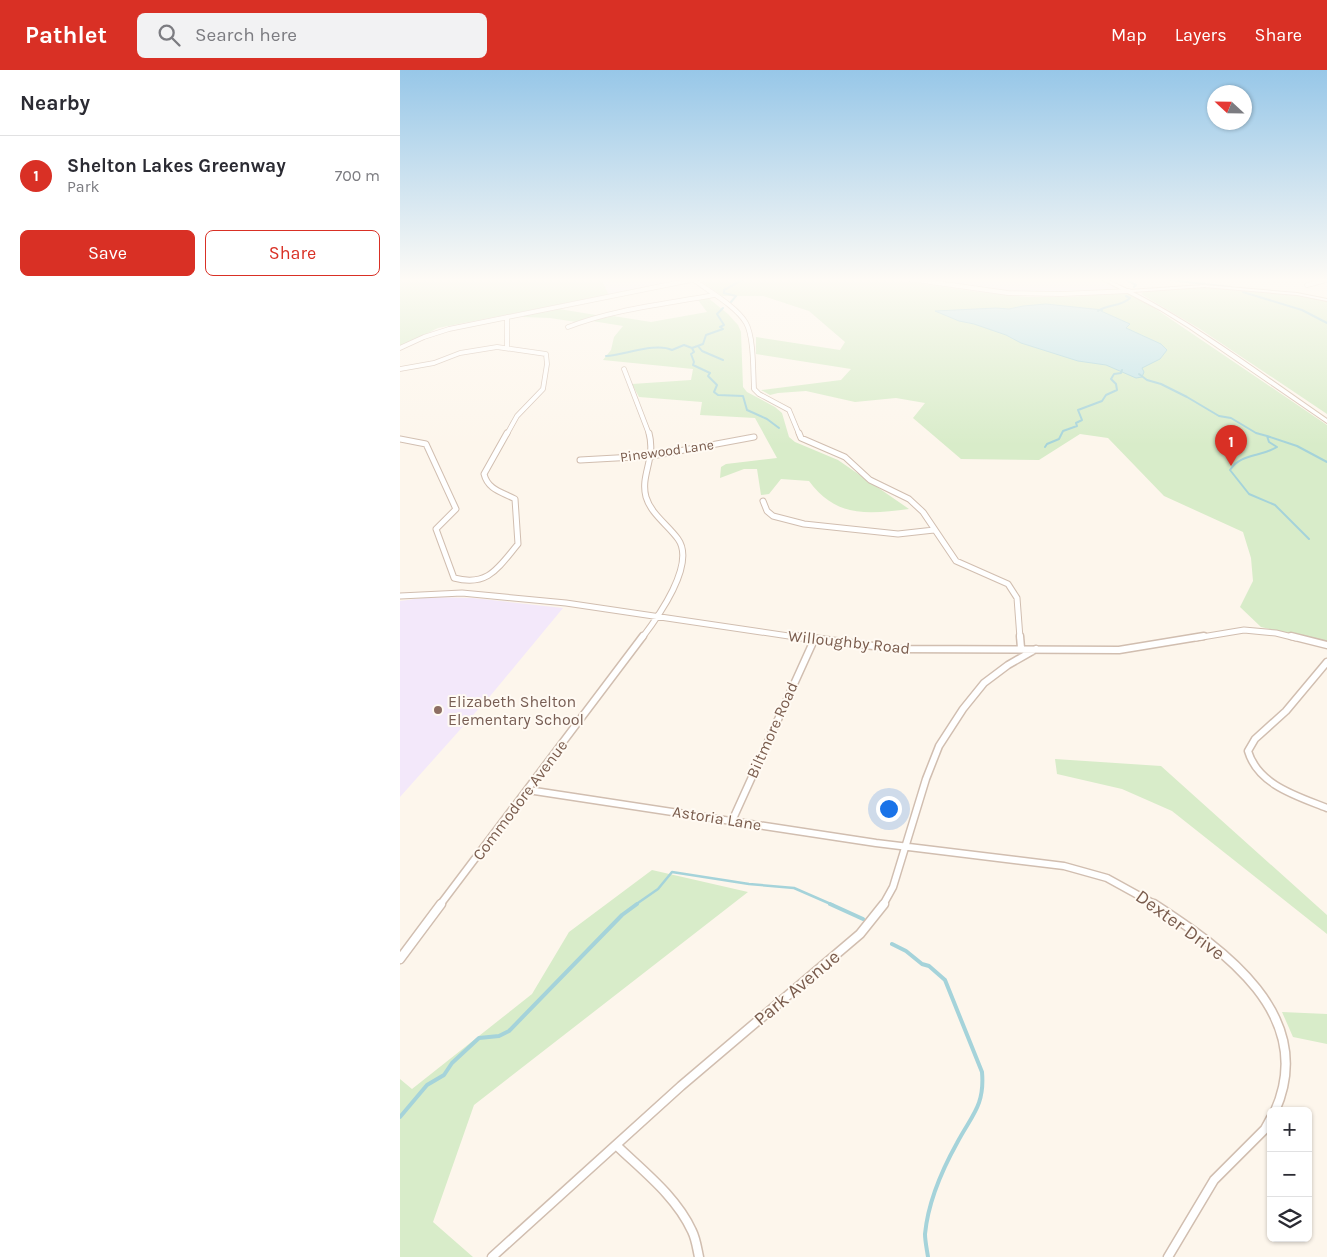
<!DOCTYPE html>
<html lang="en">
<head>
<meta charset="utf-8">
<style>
  :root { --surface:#fff; --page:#f2f2f3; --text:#2b2b33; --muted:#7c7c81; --line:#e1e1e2; --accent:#d93025 }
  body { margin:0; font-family:Karla,sans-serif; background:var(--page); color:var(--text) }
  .controls { position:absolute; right:15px; bottom:15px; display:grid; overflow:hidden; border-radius:8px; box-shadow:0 1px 4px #0004 }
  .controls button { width:45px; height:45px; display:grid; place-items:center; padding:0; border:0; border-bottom:1px solid var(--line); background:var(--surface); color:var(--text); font:25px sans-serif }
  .compass { position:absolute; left:807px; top:15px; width:45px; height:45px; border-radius:50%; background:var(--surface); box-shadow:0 1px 4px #0004; rotate:292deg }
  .you { position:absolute; left:488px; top:738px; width:18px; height:18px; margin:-12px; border:4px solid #fff; border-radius:50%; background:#1a73e8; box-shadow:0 0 0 8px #1a73e833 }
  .badge { display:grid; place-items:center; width:32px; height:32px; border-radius:50%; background:var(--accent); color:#fff; font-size:16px; font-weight:700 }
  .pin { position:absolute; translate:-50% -41px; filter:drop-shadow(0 1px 2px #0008) }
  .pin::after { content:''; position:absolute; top:26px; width:18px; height:15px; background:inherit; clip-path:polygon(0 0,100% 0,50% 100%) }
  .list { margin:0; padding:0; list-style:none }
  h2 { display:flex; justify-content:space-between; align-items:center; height:65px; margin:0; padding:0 20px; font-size:21px }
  h2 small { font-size:16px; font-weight:400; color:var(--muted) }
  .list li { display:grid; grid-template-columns:32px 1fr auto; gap:15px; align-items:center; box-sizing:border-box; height:80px; padding:0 20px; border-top:1px solid var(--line) }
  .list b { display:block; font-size:19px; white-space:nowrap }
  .list p { margin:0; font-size:16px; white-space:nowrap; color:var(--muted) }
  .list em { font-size:16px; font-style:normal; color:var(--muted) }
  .actions { display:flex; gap:10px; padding:15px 20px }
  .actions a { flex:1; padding:11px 0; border:1px solid var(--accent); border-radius:8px; text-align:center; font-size:18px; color:var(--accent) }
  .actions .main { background:var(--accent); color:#fff }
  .icon { flex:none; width:28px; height:28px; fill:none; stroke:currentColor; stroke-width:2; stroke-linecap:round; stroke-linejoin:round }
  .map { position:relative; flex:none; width:927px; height:1187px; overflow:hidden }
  header { display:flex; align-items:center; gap:30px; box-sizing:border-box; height:70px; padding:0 25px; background:var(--accent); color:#fff }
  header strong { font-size:24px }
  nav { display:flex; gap:28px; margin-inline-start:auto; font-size:18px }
  .search { width:350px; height:45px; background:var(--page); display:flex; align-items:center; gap:12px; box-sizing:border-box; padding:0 18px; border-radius:8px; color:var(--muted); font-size:19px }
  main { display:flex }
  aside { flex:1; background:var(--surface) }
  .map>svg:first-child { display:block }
  .education { fill:#f3e8fa }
  .green { fill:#d8ecc9 }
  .water { fill:#bfe3e8; stroke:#a5d3da }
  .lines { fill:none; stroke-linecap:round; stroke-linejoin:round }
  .stream-far2 { stroke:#a5d3da; stroke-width:2 }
  .stream-far1 { stroke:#a5d3da; stroke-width:2.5 }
  .stream { stroke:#a5d3da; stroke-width:4 }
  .street-far3-casing { stroke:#d1beb0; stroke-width:5.5 }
  .street-far2-casing { stroke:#d1beb0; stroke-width:7 }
  .street-far1-casing { stroke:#d1beb0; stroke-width:9 }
  .street-casing { stroke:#d1beb0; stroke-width:11 }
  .secondary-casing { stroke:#d6c0b0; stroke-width:2 }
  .street-far3 { stroke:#fff; stroke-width:4 }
  .street-far2 { stroke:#fff; stroke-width:5 }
  .street-far1 { stroke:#fff; stroke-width:6 }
  .street { stroke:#fff; stroke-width:8 }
  .secondary { fill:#fff; fill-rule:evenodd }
  .education-dot { fill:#8d6e63; stroke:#fffaf3; stroke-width:2 }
  .labels { text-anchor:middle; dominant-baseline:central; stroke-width:4; stroke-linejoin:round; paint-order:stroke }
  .far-street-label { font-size:14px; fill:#7a5c4d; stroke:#fffaf3 }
  .street-label { font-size:16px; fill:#7a5c4d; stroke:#fffaf3 }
  .education-label { font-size:16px; fill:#785e54; stroke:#fffaf3; text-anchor:start }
  .near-street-label { font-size:19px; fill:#7a5c4d; stroke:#fffaf3 }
</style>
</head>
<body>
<header>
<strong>Pathlet</strong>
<div class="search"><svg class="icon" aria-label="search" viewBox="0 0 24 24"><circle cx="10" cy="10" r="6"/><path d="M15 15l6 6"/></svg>Search here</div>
<nav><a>Map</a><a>Layers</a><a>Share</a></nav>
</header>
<main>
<aside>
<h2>Nearby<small></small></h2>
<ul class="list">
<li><span class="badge">1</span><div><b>Shelton Lakes Greenway</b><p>Park</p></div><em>700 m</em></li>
</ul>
<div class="actions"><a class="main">Save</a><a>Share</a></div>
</aside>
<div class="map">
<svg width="927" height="1187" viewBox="0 0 927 1187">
  <rect width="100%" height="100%" fill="#fdf6ec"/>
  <path class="education" d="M200,209H290L209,225Z
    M518,209H697L716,218L669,223L617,222Z
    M30,527L73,528L163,538L91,625L0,727V531Z"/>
  <path class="green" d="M0,209H201L209,225L38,258L0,277Z
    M309,209H489L579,222L628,227H668L722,223L730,224L747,233L927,355V572L861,557L840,537L853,511L851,488L843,462L764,426L708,368L680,364L639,390L561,389L513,348L525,333L496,328L455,332L406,321L378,323L370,325L361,320L441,310L451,299L356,284V267L440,280L445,272L409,241L363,226H322L301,211Z
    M797,217L897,225L927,231V344L800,259L741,224L745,221Z
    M307,227L328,244L338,255L341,262L343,317L347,322L375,337L382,343L389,367L395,372L438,390L509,439C468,444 436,448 409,411L381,409L369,424L361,425L357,399H344L320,408L321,397L326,394L377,388L355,348L300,345L302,332L239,327L232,314L291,310L293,299L203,290L211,280L214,267L223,256L192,251L213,246L251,252L307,242L298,230Z
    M159,239L202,246L176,252L150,248L123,247L124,245Z
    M655,689L761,696L927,845V864L772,741L722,719L657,704Z
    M252,800L348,822L74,1035L33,1152L73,1187H0V1009L12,1019L132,924L169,862Z
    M882,942L927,944V974L893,967Z"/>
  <path class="water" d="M646,234L703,240L701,241L730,254L726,258L761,274L767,280L760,289L742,298L744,302L742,307L736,308L706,295L678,291L621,273L606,265L574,254L559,251L535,241L596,238L609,239L623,236Z"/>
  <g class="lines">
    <path class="stream-far2" d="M725,209L736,215L734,217
      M761,209L831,217
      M843,222L902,240L927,253
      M331,232L336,226L324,223V220L344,209
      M323,238L317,244L324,255L320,257L323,259L306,265L303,274L292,278L294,282L291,284L294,292L293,295L310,303L308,306L317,315L314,322L318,325L343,326L347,340L367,349L379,358
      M698,241C708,234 721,237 730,228L726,226
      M298,276L302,281L323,290
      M206,286C224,285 256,272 272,280L284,275L292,278
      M739,304L747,310L761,314L787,327L819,346L831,348L856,363L867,366L869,372L877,377C861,387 841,383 830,400L849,424L875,435L909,469
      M867,366L897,376L927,392
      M645,377L647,374L659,369L663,361L677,356L676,353L682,350L678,340L702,331L706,325L717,320L716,314L711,309L714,304L721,303L722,300"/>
    <path class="stream-far1" d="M235,835L258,819L272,802L349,814L394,818L433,835"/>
    <path class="stream" d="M430,834L463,849
      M492,874L506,881L522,894L529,896L545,910L582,1002C585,1036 571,1046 557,1073C542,1100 528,1133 525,1164C525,1171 527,1180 528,1187
      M0,1047L27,1015L44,1005L52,993L79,968L99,966L109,961L222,845L237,834"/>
    <g class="street-far3-casing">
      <path id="street-far3" d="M509,209L608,223L662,224L729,221
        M294,210C309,221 337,237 346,253C354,267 353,302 354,319L359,324L389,340L399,364
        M907,215L927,210
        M107,247V277
        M168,257C214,239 266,234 314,225
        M0,278L24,267L49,259L296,209
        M0,299L34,293L60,283L97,277L146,284L147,294L143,319L117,346L107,364
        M224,299L249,364"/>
    </g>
    <g class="street-far2-casing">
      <path id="street-far2" d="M399,363L401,368L445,387L470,410L509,429L523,442L556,491L608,514L617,528L620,568
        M0,369L26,374L56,439L36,459L54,508C88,517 98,498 118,474L115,429C102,422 88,420 84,404L107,363
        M180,390L252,386L354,367
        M363,431L367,441L373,446L404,454L498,464L534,460
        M0,526L62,523L166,533L402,568
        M242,568C258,547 296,494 278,469C268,455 251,444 246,427C240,405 256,389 249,363
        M796,568L844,560L876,563L896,568"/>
    </g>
    <g class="street-far1-casing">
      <path id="street-far1" d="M394,566L497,579L719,580L804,566
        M620,566L621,578
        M891,566L927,575
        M927,592L886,641L855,669L848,681C858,715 897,726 927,738
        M128,720L476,773L664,796L707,808L756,835
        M332,751L414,570
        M40,835L243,566
        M483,835L493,817L526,709L539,676L563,639L584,613L608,595L636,579"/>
    </g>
    <g class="street-casing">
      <path id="street" d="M754,834C823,879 918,945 875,1041
        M0,889L41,834
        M216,1075C243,1101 276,1126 292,1161C296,1169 297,1178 299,1187
        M92,1187L281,1016L460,864L484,834
        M768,1187L814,1110L865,1059L871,1048"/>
    </g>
    <g class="secondary-casing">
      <path id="secondary" d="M701,209H706L729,220L804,215L897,223L927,229V231L897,225L804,217L733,222C802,258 863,305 927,349V353L789,258L760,240Z"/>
    </g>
    <use href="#street-far3" class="street-far3"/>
    <use href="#street-far2" class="street-far2"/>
    <use href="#street-far1" class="street-far1"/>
    <use href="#street" class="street"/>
    <use href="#secondary" class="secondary"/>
  </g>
  <linearGradient id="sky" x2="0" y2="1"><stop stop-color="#97c7e8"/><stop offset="0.56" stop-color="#fefbf6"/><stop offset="1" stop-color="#fefbf6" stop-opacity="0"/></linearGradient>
  <rect width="927" height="375" fill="url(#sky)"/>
  <circle class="education-dot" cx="38" cy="640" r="5"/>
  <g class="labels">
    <g class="far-street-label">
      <text transform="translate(267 381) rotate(-8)">Pinewood Lane</text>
    </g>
    <g class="street-label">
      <text transform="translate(449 572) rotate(6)">Willoughby Road</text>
      <text transform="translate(372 660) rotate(-66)">Biltmore Road</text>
      <text transform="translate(120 730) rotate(-53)">Commodore Avenue</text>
      <text transform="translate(317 748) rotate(9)">Astoria Lane</text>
    </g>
    <g class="education-label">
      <text x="48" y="631">Elizabeth Shelton<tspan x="48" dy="18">Elementary School</tspan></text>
    </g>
    <g class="near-street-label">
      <text transform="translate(780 855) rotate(36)">Dexter Drive</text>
      <text transform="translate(397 918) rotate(-40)">Park Avenue</text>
    </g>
  </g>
</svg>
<div class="controls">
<button>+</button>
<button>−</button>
<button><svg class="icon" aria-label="layers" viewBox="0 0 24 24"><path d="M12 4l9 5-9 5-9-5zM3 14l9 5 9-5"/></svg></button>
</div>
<svg class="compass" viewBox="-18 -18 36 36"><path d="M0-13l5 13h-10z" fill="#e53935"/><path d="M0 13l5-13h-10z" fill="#7c7c81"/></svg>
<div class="you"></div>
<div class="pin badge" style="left:831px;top:396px">1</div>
</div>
</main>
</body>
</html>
